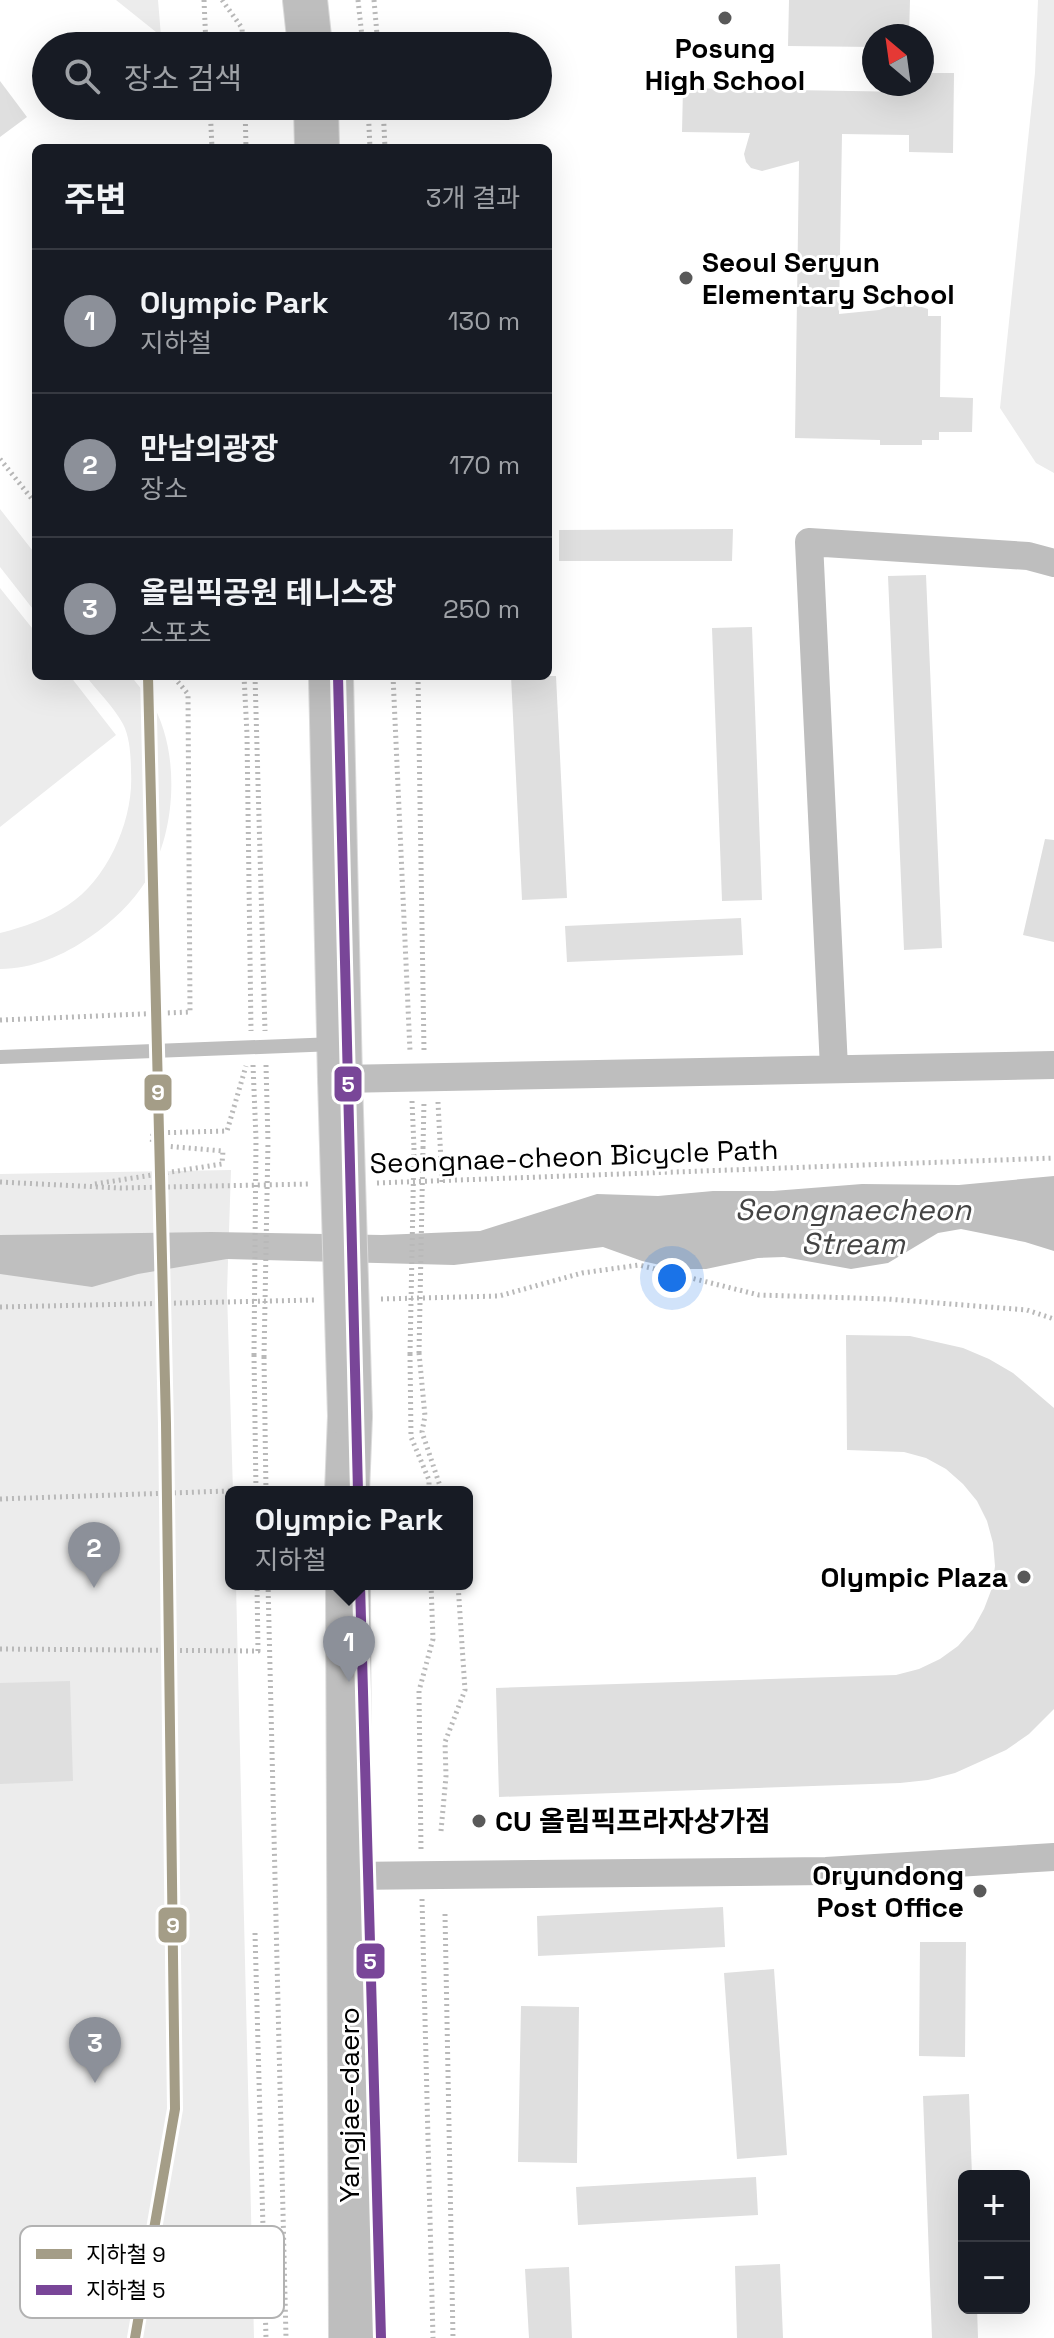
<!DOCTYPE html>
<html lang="ko">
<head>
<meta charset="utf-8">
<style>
  :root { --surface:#171b24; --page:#242831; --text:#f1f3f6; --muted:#9ea1a6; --line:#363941; --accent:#8c9099 }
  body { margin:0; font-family:"Space Grotesk","Noto Sans KR",sans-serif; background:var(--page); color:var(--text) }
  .controls { position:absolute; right:24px; bottom:24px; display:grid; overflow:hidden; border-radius:12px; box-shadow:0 8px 32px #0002 }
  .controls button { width:72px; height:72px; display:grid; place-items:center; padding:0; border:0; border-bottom:2px solid var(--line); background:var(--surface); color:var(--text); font:40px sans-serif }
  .compass { position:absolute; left:862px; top:24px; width:72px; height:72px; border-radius:50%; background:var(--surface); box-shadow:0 8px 32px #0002; rotate:331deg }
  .you { position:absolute; left:672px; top:1278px; width:28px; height:28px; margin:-20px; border:6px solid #fff; border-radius:50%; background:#1a73e8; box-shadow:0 0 0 12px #1a73e833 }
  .badge { display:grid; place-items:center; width:52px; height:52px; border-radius:50%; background:var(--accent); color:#fff; font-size:26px; font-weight:700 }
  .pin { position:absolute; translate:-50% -66px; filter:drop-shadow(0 2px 4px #0008) }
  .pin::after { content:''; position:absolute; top:42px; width:28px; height:24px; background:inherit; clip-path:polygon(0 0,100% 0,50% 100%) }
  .popup { position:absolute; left:225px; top:1486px; width:248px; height:104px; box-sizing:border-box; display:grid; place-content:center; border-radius:12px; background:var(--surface); filter:drop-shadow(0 2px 6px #0005); font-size:26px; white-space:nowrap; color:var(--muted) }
  .popup b { font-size:30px; color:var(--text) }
  .popup::after { content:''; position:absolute; left:50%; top:100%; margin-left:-16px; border:16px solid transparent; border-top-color:var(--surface) }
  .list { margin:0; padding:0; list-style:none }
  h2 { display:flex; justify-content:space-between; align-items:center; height:104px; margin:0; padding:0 32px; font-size:34px }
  h2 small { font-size:26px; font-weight:400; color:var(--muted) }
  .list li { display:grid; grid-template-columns:52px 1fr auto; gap:24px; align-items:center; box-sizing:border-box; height:144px; padding:0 32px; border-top:2px solid var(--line) }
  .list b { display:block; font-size:30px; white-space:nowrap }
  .list p { margin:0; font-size:26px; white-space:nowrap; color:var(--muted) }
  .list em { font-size:26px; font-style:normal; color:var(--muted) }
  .icon { flex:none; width:44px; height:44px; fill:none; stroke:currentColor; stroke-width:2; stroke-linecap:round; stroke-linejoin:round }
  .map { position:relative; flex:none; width:1054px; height:2338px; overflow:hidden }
  .search { position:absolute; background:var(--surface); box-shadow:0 8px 32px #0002; left:32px; top:32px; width:520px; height:88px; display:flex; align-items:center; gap:20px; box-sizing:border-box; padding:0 28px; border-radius:44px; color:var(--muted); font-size:30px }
  .panel { position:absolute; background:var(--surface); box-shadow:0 8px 32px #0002; left:32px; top:144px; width:520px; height:536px; border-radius:12px }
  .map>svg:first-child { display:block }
  .green { fill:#ececec }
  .water { fill:#bfbfbf }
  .building { fill:#dfdfdf }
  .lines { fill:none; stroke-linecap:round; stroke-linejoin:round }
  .primary-casing { stroke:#dbdbdb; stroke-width:46 }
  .path { stroke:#b9b9b9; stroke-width:5; stroke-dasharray:2 4; stroke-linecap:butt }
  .service { stroke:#bebebe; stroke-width:14 }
  .minor { stroke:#bebebe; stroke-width:28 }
  .primary { stroke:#bebebe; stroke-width:44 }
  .primary-bridge-casing { stroke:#dbdbdb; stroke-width:46; stroke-linecap:butt }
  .path-bridge { stroke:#b9b9b9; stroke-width:5; stroke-dasharray:2 4; stroke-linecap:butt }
  .primary-bridge { stroke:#bebebe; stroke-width:44 }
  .metro-1-casing { stroke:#fff; stroke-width:16 }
  .metro-2-casing { stroke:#fff; stroke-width:16 }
  .metro-1 { stroke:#a49d87; stroke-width:10 }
  .metro-2 { stroke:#794698; stroke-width:10 }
  .poi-dot { fill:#595959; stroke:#fff; stroke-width:3 }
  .labels { text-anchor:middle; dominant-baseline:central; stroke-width:6; stroke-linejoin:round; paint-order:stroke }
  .poi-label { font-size:28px; font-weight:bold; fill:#000; stroke:#fff; text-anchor:start }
  .street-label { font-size:28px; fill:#000; stroke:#fff }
  .water-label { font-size:30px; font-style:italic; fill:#444; stroke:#fff }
  .key { fill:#fff; stroke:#b2b2b2; stroke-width:2 }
  .key-label { font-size:22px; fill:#000 }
  .line-badge { stroke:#fff; stroke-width:3 }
  .badge-label { font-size:22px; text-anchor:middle; font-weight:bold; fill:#fff }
</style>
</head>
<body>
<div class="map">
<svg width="1054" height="2338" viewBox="0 0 1054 2338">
  <rect width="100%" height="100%" fill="#fff"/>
  <path class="green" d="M116,0H158L161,36Z
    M1038,0H1054V473L1036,463L1000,408L1035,73Z
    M0,509L36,555V613L0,567Z
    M0,588L36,633V676H70L116,735L0,827Z
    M86,676H131C137,684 144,692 150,700C181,748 177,833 146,881C132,903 112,922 90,937C64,955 33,969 0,969V933C24,927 47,919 68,905C108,879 134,819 131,772C131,758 130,737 123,724C114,707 97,691 86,676Z
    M231,1170L227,1292L233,1492H231V1584H236L254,2338H0V1174Z"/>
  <path class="water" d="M1054,1176V1251L1025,1242L961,1229L938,1233L888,1263L851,1269L784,1257L758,1258L706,1269H678L642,1261L603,1247L454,1265L227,1259L138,1274L92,1287L0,1274V1235L211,1232L382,1235L480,1231L597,1194L658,1196L713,1191H773L862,1184L959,1185Z"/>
  <path class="building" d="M789,0H910L909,36H874V47L788,46Z
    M922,73H954L953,153L909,152V135L842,134L839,314L879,310L898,303H909L928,309V316H941L940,397L973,398L972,432H939V440H922V445H880V440L795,438L799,161L762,171L751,168L746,162L744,154L750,133L682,132L683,88L910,92V84H922Z
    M0,81L27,117L0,137Z
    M733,529L732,561H559V530Z
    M926,575L942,948L904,950L888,576Z
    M752,627L762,900L722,901L712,628Z
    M511,676H556L567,898L522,900Z
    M1045,839L1054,840V942L1023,935Z
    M741,918L743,955L567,962L565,926Z
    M846,1335L910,1336L963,1348L989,1359L1013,1373L1054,1408V1709L1029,1734L1006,1750L955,1773L928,1780L900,1783L499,1797L496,1688L896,1675L919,1669L940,1659L958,1646L973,1629L984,1609L992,1588L995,1566L993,1543L987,1521L977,1501L963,1484L946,1469L926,1458L904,1452L847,1450Z
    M70,1681L73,1781L0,1784V1683Z
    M723,1907L725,1947L538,1956L537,1916Z
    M920,1942H966L965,2057L919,2056Z
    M774,1969L787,2155L737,2159L724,1973Z
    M521,2006L579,2007L577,2163L518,2162Z
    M969,2094L972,2176H964V2308H977L978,2338H932L923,2096Z
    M756,2177L758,2215L578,2225L576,2187Z
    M780,2264L783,2338H737L735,2266Z
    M569,2267L572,2338H529L525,2269Z"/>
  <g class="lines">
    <g class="primary-casing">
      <path id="primary" d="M305,0L310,46
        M316,106L317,148
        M331,676L340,1079
        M347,1492L350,1416
        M348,1584L351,2338"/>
    </g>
    <path class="path" d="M204,0L206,46
      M222,0L242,28L243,46
      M358,0L363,46
      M374,0L378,46
      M210,106L212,148
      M245,106L246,148
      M368,106L370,148
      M383,106L385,148
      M0,459L36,504
      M244,676L247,734L251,1031
      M255,676L265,1031
      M393,676L410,1051
      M418,676L424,1051
      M0,1020L190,1012L188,694L173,676
      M253,1065L256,1139
      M266,1065L268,1142
      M412,1101L414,1148
      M438,1102L442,1182
      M423,1148L424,1101
      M0,1182L120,1188L311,1184
      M377,1183L1054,1158
      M95,1184L222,1164L223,1151L152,1145L153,1133L227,1131L246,1066
      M381,1299L499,1296L582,1273L639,1265L759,1295L887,1299L1027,1310L1054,1319
      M0,1307L315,1300
      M419,1353L425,1416L422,1432L442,1492
      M410,1354L411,1437L429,1480V1492
      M254,1355L256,1491
      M264,1357L266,1492
      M0,1499L256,1490
      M268,1584L286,2338
      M0,1649L258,1651L257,1584
      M441,1831L446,1776L445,1742L465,1690L458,1584
      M421,1849L419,1691L433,1639L431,1584
      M422,1899L433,2338
      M445,1914L453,2338
      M255,1933L266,2338"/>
    <path class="service" d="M0,1057L335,1044"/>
    <path class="minor" d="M834,1068L809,542L1028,556L1054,563
      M340,1079L1054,1065
      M348,1876L826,1871L1054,1857"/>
    <use href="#primary" class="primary"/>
    <g class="primary-bridge-casing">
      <path id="primary-bridge" d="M340,1079L350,1416"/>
    </g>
    <path class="path-bridge" d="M419,1353L423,1148
      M410,1354L414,1148
      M254,1355L256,1139
      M264,1357L268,1142"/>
    <use href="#primary-bridge" class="primary-bridge"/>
    <g class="metro-1-casing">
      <path id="metro-1" d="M135,2338L175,2109L166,1424L148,676"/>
    </g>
    <g class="metro-2-casing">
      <path id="metro-2" d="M338,676L358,1492
        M360,1584L381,2338"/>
    </g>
    <use href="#metro-1" class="metro-1"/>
    <use href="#metro-2" class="metro-2"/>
  </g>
  <g class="poi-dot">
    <circle cx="725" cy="18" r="8"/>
    <circle cx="686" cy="278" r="8"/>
    <circle cx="1024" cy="1577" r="8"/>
    <circle cx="479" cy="1821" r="8"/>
    <circle cx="980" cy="1891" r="8"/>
  </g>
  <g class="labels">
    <g class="poi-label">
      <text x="725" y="48" text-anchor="middle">Posung<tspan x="725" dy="32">High School</tspan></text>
      <text x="702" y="262">Seoul Seryun<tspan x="702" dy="32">Elementary School</tspan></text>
      <text x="1008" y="1577" text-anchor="end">Olympic Plaza</text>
      <text x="495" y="1821">CU 올림픽프라자상가점</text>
      <text x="964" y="1875" text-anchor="end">Oryundong<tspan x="964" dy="32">Post Office</tspan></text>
    </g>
    <g class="street-label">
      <text transform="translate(574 1156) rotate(-2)">Seongnae-cheon Bicycle Path</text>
      <text transform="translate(349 2105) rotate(-90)">Yangjae-daero</text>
    </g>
    <g class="water-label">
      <text x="853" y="1209">Seongnaecheon<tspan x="853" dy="34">Stream</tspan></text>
    </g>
  </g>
  <rect x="20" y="2226" width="264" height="92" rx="12" class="key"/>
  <rect x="36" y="2249" width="36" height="10" fill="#a49d87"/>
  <rect x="36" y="2285" width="36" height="10" fill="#794698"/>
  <g class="key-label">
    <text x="86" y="2262">지하철 9</text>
    <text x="86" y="2298">지하철 5</text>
  </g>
  <g class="line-badge">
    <rect x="333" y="1065" width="30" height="38" rx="8" fill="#794698"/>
    <rect x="143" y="1073" width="30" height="39" rx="8" fill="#a49d87"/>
    <rect x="157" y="1906" width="31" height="38" rx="8" fill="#a49d87"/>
    <rect x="355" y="1942" width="31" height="38" rx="8" fill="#794698"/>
  </g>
  <g class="badge-label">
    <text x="348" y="1092">5</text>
    <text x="158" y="1100">9</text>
    <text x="173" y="1933">9</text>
    <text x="370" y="1969">5</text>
  </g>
</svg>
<div class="controls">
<button>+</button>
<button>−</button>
</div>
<svg class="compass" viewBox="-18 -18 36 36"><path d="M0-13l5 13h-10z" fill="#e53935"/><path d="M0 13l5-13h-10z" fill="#9ea1a6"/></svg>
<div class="you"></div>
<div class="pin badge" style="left:349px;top:1682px">1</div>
<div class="popup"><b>Olympic Park</b>지하철</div>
<div class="pin badge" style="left:94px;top:1588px">2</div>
<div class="pin badge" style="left:95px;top:2083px">3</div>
<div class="search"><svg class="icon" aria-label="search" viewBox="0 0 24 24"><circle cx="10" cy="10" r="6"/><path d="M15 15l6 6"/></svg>장소 검색</div>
<section class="panel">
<h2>주변<small>3개 결과</small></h2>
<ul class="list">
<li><span class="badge">1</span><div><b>Olympic Park</b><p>지하철</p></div><em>130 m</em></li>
<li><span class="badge">2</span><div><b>만남의광장</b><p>장소</p></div><em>170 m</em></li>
<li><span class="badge">3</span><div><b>올림픽공원 테니스장</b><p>스포츠</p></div><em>250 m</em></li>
</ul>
</section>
</div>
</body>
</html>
